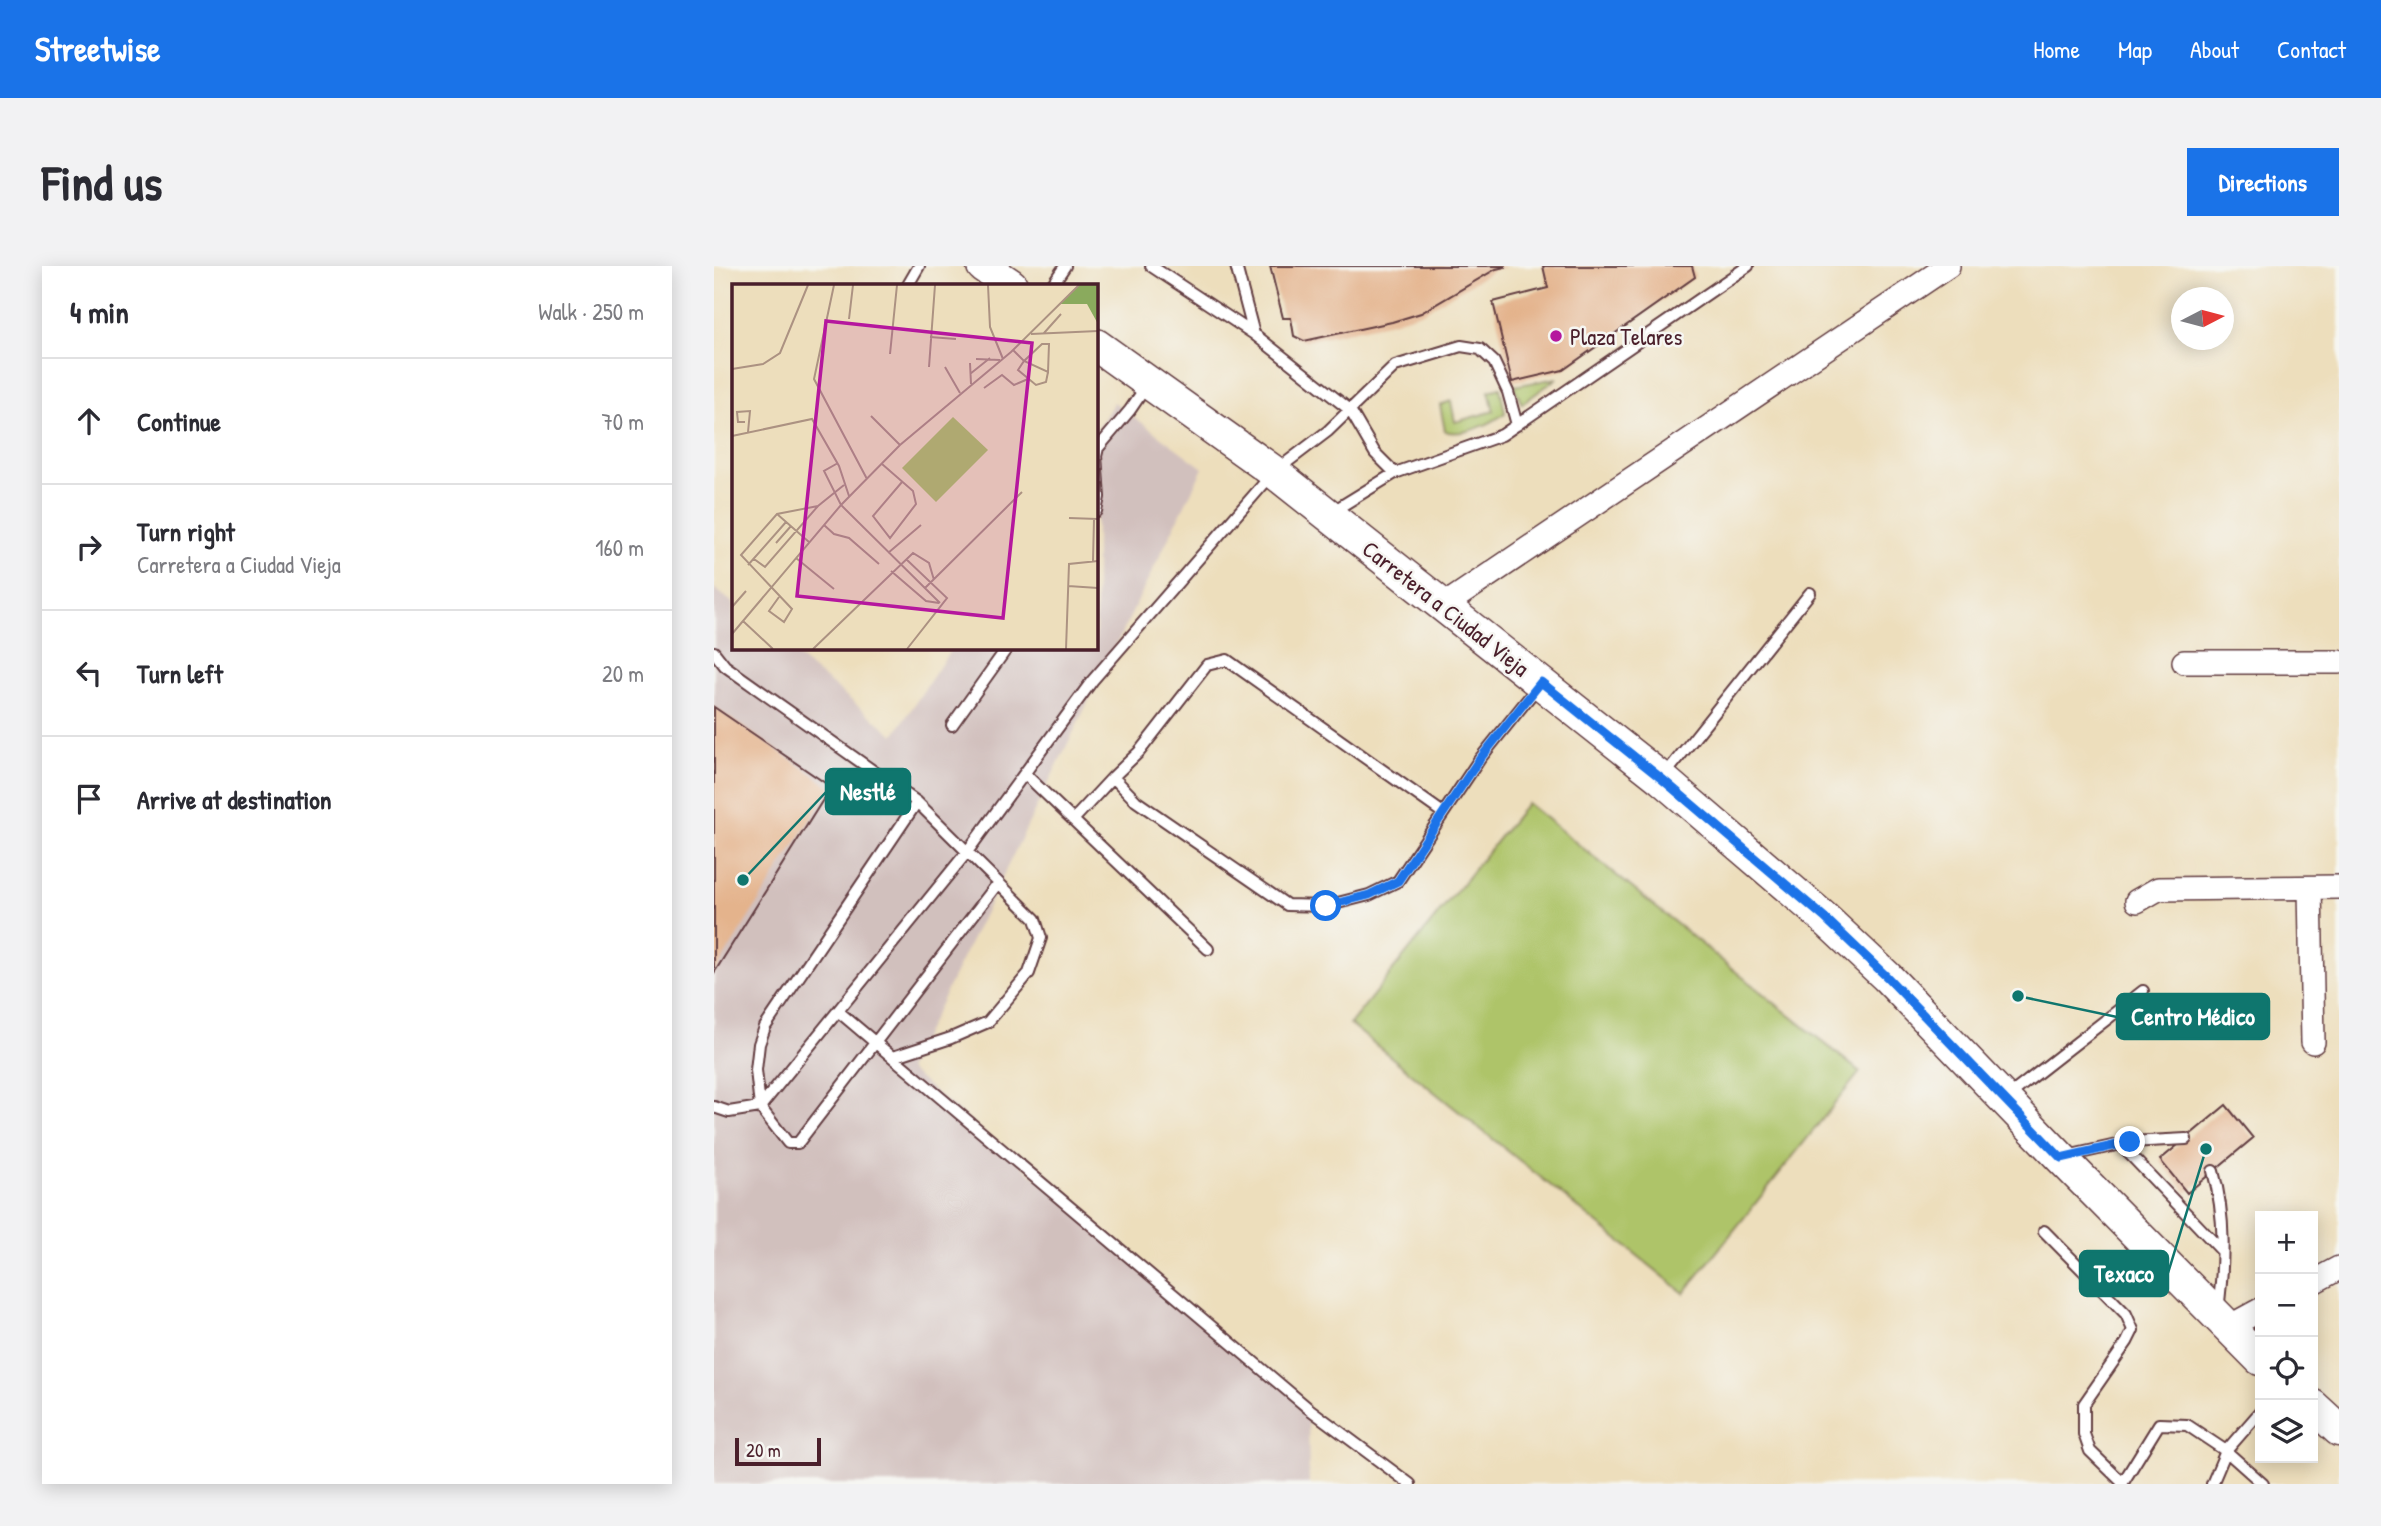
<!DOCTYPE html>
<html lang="en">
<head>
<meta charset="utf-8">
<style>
  :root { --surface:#fff; --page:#f2f2f3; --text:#2b2b33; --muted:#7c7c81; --line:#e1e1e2; --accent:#1a73e8 }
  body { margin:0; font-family:"Patrick Hand",sans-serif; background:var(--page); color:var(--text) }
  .controls { position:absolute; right:21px; bottom:21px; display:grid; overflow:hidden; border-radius:0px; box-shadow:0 4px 18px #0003 }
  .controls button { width:63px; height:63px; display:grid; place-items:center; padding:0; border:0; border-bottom:2px solid var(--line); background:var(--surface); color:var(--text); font:35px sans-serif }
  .compass { position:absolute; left:1457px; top:21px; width:63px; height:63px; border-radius:50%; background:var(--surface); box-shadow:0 4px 18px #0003; rotate:84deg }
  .scale { position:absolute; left:21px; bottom:18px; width:86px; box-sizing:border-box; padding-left:7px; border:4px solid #4a1f2b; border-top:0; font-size:19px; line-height:24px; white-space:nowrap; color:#4a1f2b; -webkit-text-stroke:5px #f6f6f2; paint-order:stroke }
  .stop { position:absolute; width:21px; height:21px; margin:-16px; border:5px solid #1a73e8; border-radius:50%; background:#fff }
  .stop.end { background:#1a73e8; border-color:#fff; box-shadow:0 2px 7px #0008 }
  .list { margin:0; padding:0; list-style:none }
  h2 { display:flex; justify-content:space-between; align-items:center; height:91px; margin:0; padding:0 28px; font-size:30px }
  h2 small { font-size:23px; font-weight:400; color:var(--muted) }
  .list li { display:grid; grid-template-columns:46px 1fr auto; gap:21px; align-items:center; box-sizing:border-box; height:126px; padding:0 28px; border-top:2px solid var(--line) }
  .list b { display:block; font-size:26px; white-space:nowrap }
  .list p { margin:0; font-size:23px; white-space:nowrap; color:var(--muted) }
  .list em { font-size:23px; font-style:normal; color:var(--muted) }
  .icon { flex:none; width:38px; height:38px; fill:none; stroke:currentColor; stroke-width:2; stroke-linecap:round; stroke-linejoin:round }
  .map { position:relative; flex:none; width:1625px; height:1218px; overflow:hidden; border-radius:0px }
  header { display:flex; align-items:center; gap:42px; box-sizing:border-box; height:98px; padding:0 35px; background:var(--accent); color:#fff }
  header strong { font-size:33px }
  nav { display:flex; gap:38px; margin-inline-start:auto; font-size:24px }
  .intro { display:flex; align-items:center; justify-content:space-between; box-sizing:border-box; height:168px; padding:0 42px }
  h1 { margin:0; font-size:49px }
  .button { padding:18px 32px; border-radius:0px; background:var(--accent); color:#fff; font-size:24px; font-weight:700 }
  main { display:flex; gap:42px; padding:0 42px }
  aside { flex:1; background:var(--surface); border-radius:0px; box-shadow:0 4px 18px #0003 }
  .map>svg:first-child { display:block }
  .industrial { fill:#d1c0bd }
  .green { fill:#aec469; stroke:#7c724a; stroke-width:2 }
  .building { fill:#e4b38c }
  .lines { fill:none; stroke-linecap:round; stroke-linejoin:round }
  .service-casing { stroke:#623c41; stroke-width:14 }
  .minor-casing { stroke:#623c41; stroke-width:26 }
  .secondary-casing { stroke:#623c41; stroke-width:35 }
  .service { stroke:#fff; stroke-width:10 }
  .minor { stroke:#fff; stroke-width:23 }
  .secondary { stroke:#fff; stroke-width:32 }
  .route { stroke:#1a73e8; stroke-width:9 }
  .poi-dot { fill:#b5179e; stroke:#f6f6f2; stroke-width:2.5 }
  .labels { text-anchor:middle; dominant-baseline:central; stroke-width:5; stroke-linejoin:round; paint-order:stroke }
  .poi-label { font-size:23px; fill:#4a1f2b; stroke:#f6f6f2; text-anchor:start }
  .street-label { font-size:23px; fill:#4a1f2b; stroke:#f6f6f2 }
  .inset-road { fill:none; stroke:#ac9282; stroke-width:2 }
  .view { fill:#b5179e; fill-opacity:0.15; stroke:#b5179e; stroke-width:3.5 }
  .inset-edge { fill:none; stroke:#4a1f2b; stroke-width:3.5 }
  .leader { fill:none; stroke:#0f766e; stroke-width:2.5 }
  .callout-dot { fill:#0f766e; stroke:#f6f6f2; stroke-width:2.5 }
  .callout { fill:#0f766e; stroke:#0f766e; stroke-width:2.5 }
  .callout-label { font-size:24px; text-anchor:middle; font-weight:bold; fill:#fff }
</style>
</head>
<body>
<header>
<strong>Streetwise</strong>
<nav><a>Home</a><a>Map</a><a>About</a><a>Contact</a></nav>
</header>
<div class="intro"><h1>Find us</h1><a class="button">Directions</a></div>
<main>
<aside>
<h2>4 min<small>Walk · 250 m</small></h2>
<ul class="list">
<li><svg class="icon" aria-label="ahead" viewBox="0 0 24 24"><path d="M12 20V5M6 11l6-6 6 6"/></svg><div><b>Continue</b></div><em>70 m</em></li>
<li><svg class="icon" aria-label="right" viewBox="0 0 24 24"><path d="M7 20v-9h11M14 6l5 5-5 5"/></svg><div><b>Turn right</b><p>Carretera a Ciudad Vieja</p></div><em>160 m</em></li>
<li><svg class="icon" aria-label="left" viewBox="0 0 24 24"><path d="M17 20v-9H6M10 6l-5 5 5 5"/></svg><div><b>Turn left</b></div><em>20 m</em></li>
<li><svg class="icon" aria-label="arrive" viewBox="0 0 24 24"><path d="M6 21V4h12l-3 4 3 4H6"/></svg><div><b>Arrive at destination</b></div></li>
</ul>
</aside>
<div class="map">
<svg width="1625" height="1218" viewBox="0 0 1625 1218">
  <rect width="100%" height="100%" fill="#f6f6f2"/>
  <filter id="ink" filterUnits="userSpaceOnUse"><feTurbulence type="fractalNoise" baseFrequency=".0143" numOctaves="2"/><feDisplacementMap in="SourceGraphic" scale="14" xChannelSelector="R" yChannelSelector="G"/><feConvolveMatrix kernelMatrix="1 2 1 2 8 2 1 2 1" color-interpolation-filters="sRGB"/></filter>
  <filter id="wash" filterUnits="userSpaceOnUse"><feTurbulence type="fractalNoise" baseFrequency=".00686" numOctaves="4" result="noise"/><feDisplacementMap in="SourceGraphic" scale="28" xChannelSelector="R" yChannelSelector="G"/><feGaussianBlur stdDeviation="1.57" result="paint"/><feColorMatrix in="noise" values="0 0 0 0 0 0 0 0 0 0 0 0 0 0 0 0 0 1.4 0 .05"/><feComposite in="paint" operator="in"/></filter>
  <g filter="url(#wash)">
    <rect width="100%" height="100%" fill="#eddebc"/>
    <path class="industrial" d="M400,136L489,202L194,803L594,1142L595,1218H0V322L19,337V382H73L180,469L238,382H382V165Z"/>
    <path class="green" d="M843,112L808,138L800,120Z
      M786,122L791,147C777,158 749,171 731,165L726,139L737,135L741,156L780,145L775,125Z
      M813,537L1146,806L970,1027L636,758Z"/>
    <g id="blocks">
      <path class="building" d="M556,0H791V1L782,3L707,47L678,56L590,75L580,70L577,52H569Z
        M829,0H978L981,11L849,104L798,116L779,36L834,22Z
        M0,441L117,521L0,707Z
        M1512,839L1539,872L1473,927L1446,894Z"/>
    </g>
  </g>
  <g filter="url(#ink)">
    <use href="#blocks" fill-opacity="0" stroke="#623c41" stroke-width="2"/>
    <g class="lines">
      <g class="service-casing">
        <path id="service" d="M437,0L540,68L636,144L661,187L681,207
          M522,0L540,68
          M194,19L205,0
          M338,19L351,0
          M382,245L385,231L382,190L384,182L416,144L433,119
          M616,247L681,207L788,169L1034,0
          M0,386L11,400L203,536L321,653L327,672L315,707L274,756L237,772L179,791
          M238,459L293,382
          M311,508L494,683
          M950,510L1096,327
          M203,536L51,761L45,778L42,804L46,841L74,877H84L284,617
          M729,547L513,394L493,399L425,486L399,511L422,535L573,639L612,640L655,629L684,615L765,494L825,419
          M359,554L399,511
          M125,746L594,1142L696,1218
          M1293,831L1429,725
          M0,841L15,846L46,841L253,586L378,415L560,206L614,165L681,100L747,80L766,83L780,96L794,126L803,159
          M1406,878L1508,985
          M1353,890L1416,876L1472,873
          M1499,905C1512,951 1510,998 1504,1044
          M1330,965L1412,1048L1419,1064L1413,1076L1370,1138V1168L1376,1185L1409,1217
          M1408,1218L1445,1158L1473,1159L1512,1185L1549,1218
          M1498,1218L1512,1185L1546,1146"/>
      </g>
      <g class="minor-casing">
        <path id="minor" d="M729,340L1234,0
          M1470,396H1625
          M1596,622L1599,776
          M1423,635L1444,623L1625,621
          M1599,1016L1625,1002
          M1513,1062L1546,1044"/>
      </g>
      <g class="secondary-casing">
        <path id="secondary" d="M269,0L297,19
          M382,79L560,206L948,513L1109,651L1173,711L1347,892L1546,1093
          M1599,1140L1625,1164"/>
      </g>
      <use href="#service" class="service"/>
      <use href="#minor" class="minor"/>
      <use href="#secondary" class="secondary"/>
    </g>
  </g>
  <g class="lines" filter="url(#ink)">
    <path class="route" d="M612,640L655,629L684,615L765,494L827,416L948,513L1110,651L1173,711L1347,892L1416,876"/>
  </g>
  <circle class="poi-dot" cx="842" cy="70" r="7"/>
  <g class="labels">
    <g class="poi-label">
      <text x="856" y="70">Plaza Telares</text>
    </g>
    <g class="street-label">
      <text transform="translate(732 342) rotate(38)">Carretera a Ciudad Vieja</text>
    </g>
  </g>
  <g transform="translate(18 18)">
    <rect width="366" height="366" fill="#eddebc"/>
    <path d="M221,133L256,166L204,218L170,184Z" fill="#aec469"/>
    <path d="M347,1H366V40L355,20H328Z" fill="#8aaa5d"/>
    <path class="inset-road" d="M102,1L82,95L135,195M256,1L258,43L271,75M117,35L121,1M312,49L329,30M299,50L366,47M198,53L224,55M281,66L292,77L316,88L317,60H310L292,77L286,86L304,101L314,98L316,88M158,70L165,1M244,75L268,76M238,79L239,100M197,83L203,1M213,83L228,109M0,85L31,80L48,69L76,1M238,90L258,74M252,104L270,91L282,101L296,95M139,132L168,161M13,138H6L5,128L18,127L16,148M0,152L80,135L107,182L117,212M106,179L92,187L109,221L208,319M150,180L181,207L184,220L158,254L141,232L170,198M45,230L77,258M337,234L366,235M92,241L102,250L117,254L147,280M44,259L59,242M156,269L189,241M64,274L102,305M22,275L33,283L86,222L112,201M174,275L215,314L175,365M361,277L362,235M16,281L54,238M159,287L194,317L207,319M336,302L366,304M193,304L290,208M47,313L37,327L52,338L60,325L9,271L45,230L86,222M0,323L14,307M11,337L41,365M0,350L109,221L168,161L279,68L347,1M81,365L181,269L197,279L202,296M334,365L337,280L366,277"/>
    <path class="view" d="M94,37L300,59L271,334L65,312Z"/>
    <rect width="366" height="366" class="inset-edge"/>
  </g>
  <path class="leader" d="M29 614L112 526M1304 730L1403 751M1492 883L1454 1007"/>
  <g class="callout-dot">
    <circle cx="29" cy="614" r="7"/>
    <circle cx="1304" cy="730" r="7"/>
    <circle cx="1492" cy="883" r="7"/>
  </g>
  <g class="callout">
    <rect x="112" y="503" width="84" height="45" rx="7"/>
    <rect x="1403" y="728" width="152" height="45" rx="7"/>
    <rect x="1366" y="985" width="88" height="45" rx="7"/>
  </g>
  <g class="callout-label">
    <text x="154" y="534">Nestlé</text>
    <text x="1479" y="759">Centro Médico</text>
    <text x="1410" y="1016">Texaco</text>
  </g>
</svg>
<div class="controls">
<button>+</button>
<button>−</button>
<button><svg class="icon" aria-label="locate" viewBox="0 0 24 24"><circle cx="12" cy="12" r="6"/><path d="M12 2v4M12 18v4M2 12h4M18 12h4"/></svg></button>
<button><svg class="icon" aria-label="layers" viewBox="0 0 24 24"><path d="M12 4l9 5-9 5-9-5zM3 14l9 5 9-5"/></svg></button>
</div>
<svg class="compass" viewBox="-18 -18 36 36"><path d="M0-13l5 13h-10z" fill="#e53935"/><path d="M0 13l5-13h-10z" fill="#7c7c81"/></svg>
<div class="scale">20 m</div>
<div class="stop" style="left:612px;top:640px"></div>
<div class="stop end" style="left:1416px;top:876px"></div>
</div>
</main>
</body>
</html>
